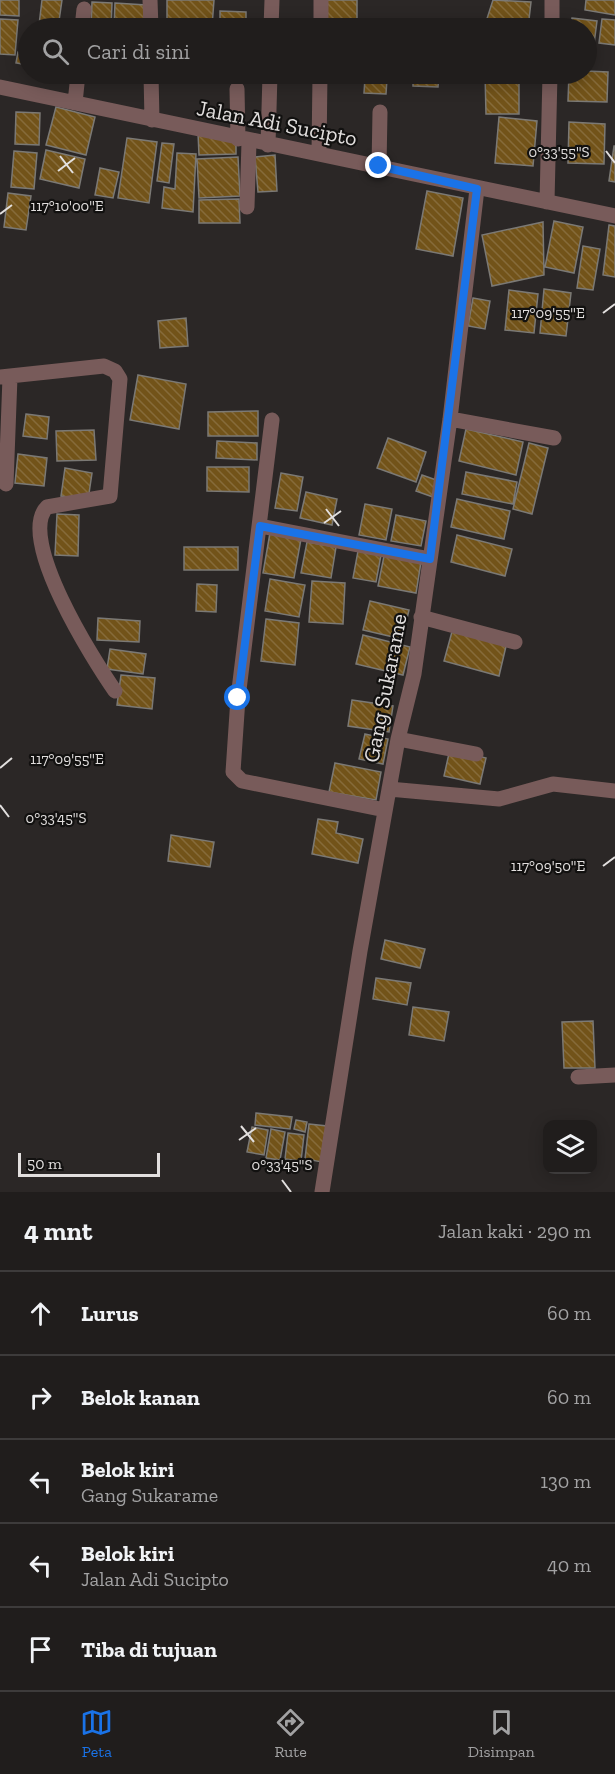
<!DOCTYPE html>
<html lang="id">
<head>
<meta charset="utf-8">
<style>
  :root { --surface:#201d1c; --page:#282625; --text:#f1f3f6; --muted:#a2a2a3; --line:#3d3b3b; --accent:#1a73e8 }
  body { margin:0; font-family:"Zilla Slab",serif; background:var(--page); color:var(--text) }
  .controls { position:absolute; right:18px; bottom:18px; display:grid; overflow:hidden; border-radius:12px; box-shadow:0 3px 15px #0003 }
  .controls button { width:54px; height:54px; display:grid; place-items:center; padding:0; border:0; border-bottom:2px solid var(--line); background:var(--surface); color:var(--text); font:30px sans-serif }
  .scale { position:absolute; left:18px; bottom:15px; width:142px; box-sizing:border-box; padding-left:6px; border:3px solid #e2dfde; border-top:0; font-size:16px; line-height:21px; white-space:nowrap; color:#e2dfde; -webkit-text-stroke:4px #121110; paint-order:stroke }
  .stop { position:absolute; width:18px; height:18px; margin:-14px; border:4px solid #1a73e8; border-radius:50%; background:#fff }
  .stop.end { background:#1a73e8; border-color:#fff; box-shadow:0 2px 6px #0008 }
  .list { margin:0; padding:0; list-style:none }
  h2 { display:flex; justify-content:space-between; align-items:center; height:78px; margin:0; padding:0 24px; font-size:26px }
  h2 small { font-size:20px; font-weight:400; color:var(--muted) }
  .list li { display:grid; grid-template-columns:39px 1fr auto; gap:18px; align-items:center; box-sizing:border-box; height:84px; padding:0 24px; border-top:2px solid var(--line) }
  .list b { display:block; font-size:22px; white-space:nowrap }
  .list p { margin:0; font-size:20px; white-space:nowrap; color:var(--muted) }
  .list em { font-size:20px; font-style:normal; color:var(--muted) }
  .icon { flex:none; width:33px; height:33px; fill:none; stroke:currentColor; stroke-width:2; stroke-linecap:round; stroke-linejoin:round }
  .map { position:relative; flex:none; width:615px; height:1192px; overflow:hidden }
  .search { position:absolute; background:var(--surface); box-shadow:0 3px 15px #0003; left:18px; right:18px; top:18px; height:66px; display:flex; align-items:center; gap:15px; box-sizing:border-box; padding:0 21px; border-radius:33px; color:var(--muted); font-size:22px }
  .sheet { height:498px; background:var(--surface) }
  nav { display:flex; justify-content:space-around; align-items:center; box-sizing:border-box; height:84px; border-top:2px solid var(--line); background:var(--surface); font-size:16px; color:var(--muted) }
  nav a { display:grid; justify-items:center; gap:3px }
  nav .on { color:var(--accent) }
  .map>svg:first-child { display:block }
  .building { fill:url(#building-back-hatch); stroke:#7b7975; stroke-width:1.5 }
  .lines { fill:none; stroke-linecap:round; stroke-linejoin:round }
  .minor { stroke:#785b5a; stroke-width:15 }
  .route { stroke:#1a73e8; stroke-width:8 }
  .ticks { fill:none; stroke:#e2dfde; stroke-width:2 }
  .labels { text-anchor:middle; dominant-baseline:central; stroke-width:4.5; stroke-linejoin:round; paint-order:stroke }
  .street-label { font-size:22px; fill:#e2dfde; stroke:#121110 }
  .ticks-label { font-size:15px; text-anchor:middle; fill:#e2dfde; stroke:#121110; stroke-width:4.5; stroke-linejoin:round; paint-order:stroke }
</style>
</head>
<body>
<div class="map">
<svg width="615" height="1192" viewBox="0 0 615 1192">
  <defs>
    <pattern id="building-back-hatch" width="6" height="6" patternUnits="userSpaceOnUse" patternTransform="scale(1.5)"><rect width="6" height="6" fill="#725319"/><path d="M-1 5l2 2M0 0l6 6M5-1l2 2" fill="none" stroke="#866b3a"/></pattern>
  </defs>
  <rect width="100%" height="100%" fill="#2b2726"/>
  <path class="building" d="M0,0H19V16L0,15Z
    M42,0H62L58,28L39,25Z
    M167,0H214L212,27H196L197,20L167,19Z
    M327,0H357V28H327Z
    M493,0L531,2L528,28H484Z
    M586,0H615V15L585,10Z
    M92,2L112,3L111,28H91Z
    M115,3L146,5V28H114Z
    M220,11L246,12V28H220Z
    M572,18L597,21L593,52L586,51V28H571Z
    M0,19L18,20L15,55L0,54Z
    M602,19L615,20V45L599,43Z
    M18,52L28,53V65L16,63Z
    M586,71L608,72L607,102L568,101L569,74H586Z
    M88,74H106V81L88,79Z
    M164,74H185V82H165Z
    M189,74H213V82H189Z
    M413,74H439L438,87L413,86Z
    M485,74H519V114H486Z
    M365,78L387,79L386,94L364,93Z
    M56,107L95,117L86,155L46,145Z
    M16,112L40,113L39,145L15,144Z
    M499,117L537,121L533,166L495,163Z
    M569,122L605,124L604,164L568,163Z
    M198,133L236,143V154L199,155Z
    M127,138L157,142L149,203L118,198Z
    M162,143L174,144L169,183L157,181Z
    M614,146H615V182L609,181Z
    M46,150L85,159L79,188L40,179Z
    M14,151L37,153L34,189L11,187Z
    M177,153L196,154L193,212L162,208L164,187L175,189Z
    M275,155L277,191L258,192L255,157Z
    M238,157L240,196L199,198L197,159Z
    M100,168L119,172L113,198L95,195Z
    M427,191L463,198L453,256L416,249Z
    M8,193L31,196L26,230L4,227Z
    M239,199L240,223H199V200Z
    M554,221L583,227L574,273L545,267Z
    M543,222L544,275L492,286L482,235Z
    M609,225L615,226V277L603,275Z
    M583,246L600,249L593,290L577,288Z
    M544,289L571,293L566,336L540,333Z
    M509,290L538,294L534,333L505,330Z
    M473,298L490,301L485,329L468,326Z
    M186,318L188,346L160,348L158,321Z
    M138,375L186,384L179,429L130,420Z
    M258,411V436H208V412Z
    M26,414L49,417L47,439L23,436Z
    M466,429L523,442L516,475L459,461Z
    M94,430L96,460L57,461L56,431Z
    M388,438L426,452L416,482L377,468Z
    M217,441L257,443V460L216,458Z
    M529,443L548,448L532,514L513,509Z
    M18,454L47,458L44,486L15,483Z
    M207,467H249V492L207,491Z
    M65,468L92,473L88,500L61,496Z
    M466,472L517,482L513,504L462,494Z
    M281,473L303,477L297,511L275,508Z
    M422,475L439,481L433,497L416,491Z
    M306,492L337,499L332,525L300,518Z
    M457,499L510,511L504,539L451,527Z
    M365,504L392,509L386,540L359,535Z
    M57,514L79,515L78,556L55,555Z
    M396,515L426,521L421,546L391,541Z
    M270,533L301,539L294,578L263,573Z
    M457,535L512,549L505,576L451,562Z
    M307,542L336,547L331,578L301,573Z
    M184,547H238V570H184Z
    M358,551L381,555L376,582L353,578Z
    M384,556L421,562L416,593L378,586Z
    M270,579L305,585L299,617L265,611Z
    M312,581L345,583L343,624L309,622Z
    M197,584L217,585L216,612L196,611Z
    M370,601L409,610L402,639L363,630Z
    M98,618L140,621L139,642L97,640Z
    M266,619L299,623L295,665L261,661Z
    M453,628L507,642L499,676L444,661Z
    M363,635L410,647L403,675L356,664Z
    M110,649L146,654L143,674L107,669Z
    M121,675L155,678L152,709L117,705Z
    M352,700L393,706L389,732L348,726Z
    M365,734L388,739L383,764L359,759Z
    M450,749L486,758L480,784L444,776Z
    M335,763L381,772L376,800L329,792Z
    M318,819L338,822L336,833L363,839L358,863L312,854Z
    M171,835L214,842L210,867L168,861Z
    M385,940L425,949L420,968L381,959Z
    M376,978L411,983L407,1005L373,999Z
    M413,1007L449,1012L444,1041L409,1035Z
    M593,1021L595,1068H564L562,1022Z
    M256,1113L292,1117L290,1129L255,1125Z
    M296,1120L307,1122L305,1132L294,1129Z
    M309,1124L327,1126L322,1162L305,1159Z
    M252,1127L268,1130L264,1155L247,1152Z
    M271,1129L285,1132L280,1160L266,1158Z
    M288,1133L304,1135L301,1161L285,1159Z"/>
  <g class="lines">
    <path class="minor" d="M150,0L151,28
      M82,28L84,9
      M271,28L272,0
      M321,28V0
      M552,28V0
      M151,74L152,120
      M0,87C205,131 410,173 615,216
      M237,89L238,139
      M75,103L78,74
      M268,145L270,74
      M319,153L320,74
      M379,167L380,112
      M547,202L550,74
      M247,207L249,142
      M0,377L104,366L115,371L120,379L110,496L47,507C16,538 94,661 115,691
      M450,419L554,438
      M272,420L238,698L233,772L242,781L385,810
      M6,484L10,377
      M260,526L430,559
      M421,617L515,642
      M398,739L476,754
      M389,789L499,799L553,784L615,791
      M578,1077L615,1075
      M322,1192L360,951L398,739L414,674L450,419L477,189"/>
  </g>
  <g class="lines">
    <path class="route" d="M238,698L260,526L430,559L477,189L379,166"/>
  </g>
  <path class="ticks" d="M606,151L615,163M60,156L73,173M58,171L75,158M0,214L12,205M603,313L615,304M326,509L339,526M324,523L341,511M0,768L12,758M0,805L9,817M603,866L615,857M241,1126L254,1142M239,1140L256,1128M282,1180L291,1192"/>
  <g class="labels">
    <g class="street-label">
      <text transform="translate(277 123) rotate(11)">Jalan Adi Sucipto</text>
      <text transform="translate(385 688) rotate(-79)">Gang Sukarame</text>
    </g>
  </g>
  <g class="ticks-label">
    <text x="559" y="157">0°33'55"S</text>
    <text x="67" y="211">117°10'00"E</text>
    <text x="548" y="318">117°09'55"E</text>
    <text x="67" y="764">117°09'55"E</text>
    <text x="56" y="823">0°33'45"S</text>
    <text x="548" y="871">117°09'50"E</text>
    <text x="282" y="1170">0°33'45"S</text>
  </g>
</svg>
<div class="controls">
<button><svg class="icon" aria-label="layers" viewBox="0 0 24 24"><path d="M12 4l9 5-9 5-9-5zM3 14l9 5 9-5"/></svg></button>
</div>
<div class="scale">50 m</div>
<div class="stop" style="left:238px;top:698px"></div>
<div class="stop end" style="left:379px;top:166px"></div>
<div class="search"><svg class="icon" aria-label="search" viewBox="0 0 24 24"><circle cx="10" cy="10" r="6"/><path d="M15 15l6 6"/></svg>Cari di sini</div>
</div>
<section class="sheet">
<h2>4 mnt<small>Jalan kaki · 290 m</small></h2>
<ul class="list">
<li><svg class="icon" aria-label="ahead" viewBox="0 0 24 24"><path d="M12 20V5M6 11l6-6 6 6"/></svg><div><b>Lurus</b></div><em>60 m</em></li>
<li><svg class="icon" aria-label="right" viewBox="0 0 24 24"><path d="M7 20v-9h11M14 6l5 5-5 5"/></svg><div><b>Belok kanan</b></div><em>60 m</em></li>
<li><svg class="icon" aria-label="left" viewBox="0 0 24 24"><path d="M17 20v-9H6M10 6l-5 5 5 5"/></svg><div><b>Belok kiri</b><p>Gang Sukarame</p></div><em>130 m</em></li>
<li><svg class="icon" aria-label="left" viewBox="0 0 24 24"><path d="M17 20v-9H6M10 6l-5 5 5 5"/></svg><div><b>Belok kiri</b><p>Jalan Adi Sucipto</p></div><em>40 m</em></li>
<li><svg class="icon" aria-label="arrive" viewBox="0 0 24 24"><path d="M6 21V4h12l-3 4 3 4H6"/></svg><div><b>Tiba di tujuan</b></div></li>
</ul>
</section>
<nav>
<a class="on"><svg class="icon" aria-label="map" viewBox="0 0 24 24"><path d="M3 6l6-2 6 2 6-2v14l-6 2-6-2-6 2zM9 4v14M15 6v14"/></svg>Peta</a>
<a><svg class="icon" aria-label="directions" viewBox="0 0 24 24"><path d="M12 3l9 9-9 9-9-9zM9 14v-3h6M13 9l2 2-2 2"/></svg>Rute</a>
<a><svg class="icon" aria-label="saved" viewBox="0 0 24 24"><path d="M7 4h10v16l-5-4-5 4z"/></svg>Disimpan</a>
</nav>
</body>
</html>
